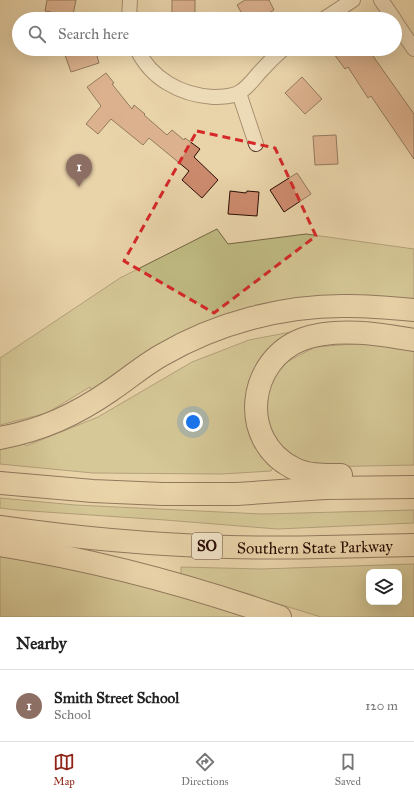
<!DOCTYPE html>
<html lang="en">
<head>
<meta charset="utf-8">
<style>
  :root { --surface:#fff; --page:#f6f6f6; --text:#222; --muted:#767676; --line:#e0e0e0; --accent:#8f2418 }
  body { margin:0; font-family:"IM FELL Great Primer",serif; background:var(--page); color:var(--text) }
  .controls { position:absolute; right:12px; bottom:12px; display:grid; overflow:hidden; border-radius:8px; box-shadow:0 4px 16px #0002 }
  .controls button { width:36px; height:36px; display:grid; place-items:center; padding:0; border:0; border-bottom:1px solid var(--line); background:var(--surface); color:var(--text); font:20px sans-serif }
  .you { position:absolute; left:193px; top:422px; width:14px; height:14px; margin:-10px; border:3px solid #fff; border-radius:50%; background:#1a73e8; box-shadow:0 0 0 6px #1a73e833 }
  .badge { display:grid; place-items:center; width:26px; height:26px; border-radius:50%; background:var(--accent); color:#fff; font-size:13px; font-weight:700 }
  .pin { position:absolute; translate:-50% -33px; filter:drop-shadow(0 1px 2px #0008) }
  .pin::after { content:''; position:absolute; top:21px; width:14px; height:12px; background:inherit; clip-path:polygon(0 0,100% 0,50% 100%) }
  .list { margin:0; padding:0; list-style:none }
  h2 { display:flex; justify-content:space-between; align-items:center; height:52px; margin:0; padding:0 16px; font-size:17px }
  h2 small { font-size:13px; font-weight:400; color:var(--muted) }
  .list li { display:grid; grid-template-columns:26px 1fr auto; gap:12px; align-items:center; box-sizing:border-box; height:72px; padding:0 16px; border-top:1px solid var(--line) }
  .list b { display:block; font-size:15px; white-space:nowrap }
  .list p { margin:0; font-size:13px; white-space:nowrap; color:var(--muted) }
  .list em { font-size:13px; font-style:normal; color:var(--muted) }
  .icon { flex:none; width:22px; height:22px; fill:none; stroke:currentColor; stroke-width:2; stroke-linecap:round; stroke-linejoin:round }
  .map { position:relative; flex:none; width:414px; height:617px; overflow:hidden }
  .search { position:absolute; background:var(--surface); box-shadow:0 4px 16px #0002; left:12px; right:12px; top:12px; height:44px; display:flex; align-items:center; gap:10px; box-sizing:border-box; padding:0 14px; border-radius:22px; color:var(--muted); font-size:15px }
  .sheet { height:124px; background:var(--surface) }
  nav { display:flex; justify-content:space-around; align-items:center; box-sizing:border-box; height:56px; border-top:1px solid var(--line); background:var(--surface); font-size:11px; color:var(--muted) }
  nav a { display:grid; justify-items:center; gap:2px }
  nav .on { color:var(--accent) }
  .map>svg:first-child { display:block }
  .green { fill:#bfba82; stroke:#746442; fill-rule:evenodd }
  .building { fill:#cd8b6e; stroke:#290d03 }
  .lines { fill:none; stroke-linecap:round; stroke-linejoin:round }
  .minor-casing { stroke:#593e2c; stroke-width:16 }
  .motorway-casing { stroke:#290d03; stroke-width:24 }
  .minor { stroke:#f1e2c7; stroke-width:14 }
  .motorway { stroke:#e9d3a9; stroke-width:22 }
  .marked { fill:none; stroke:#d62828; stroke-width:3; stroke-dasharray:8 5; stroke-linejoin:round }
  .labels { text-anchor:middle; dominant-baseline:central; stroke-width:3.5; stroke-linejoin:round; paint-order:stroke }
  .shield { fill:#f1e2c7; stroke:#654d3e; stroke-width:1 }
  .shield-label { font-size:15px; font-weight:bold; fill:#290d03 }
  .street-label { font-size:16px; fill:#290d03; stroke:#f1e2c7 }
</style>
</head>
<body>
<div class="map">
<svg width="414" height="617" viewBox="0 0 414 617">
  <rect width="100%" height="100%" fill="#e9d3a9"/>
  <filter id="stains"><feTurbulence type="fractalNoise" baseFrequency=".005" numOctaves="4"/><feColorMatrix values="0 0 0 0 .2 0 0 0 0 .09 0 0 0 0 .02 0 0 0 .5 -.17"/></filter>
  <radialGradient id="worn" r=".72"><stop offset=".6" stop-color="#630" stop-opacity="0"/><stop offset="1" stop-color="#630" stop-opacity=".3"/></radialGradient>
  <path class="green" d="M217,229L228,244L306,234L414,249V304L215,325L94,395L90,387L47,413L0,425V358L120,278Z
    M296,331L246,400L252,439L274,466L271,471L222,474L93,473L0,464V446L23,442L26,446L98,417L192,362L249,340Z
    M365,343L414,350V465L317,467L284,452L267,423L268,389L283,364L315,347Z
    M0,498L75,505L262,514L414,510V523L277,529L165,520L16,510L0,508Z
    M0,554L104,571L261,617H0Z
    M414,564V617H321L181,574V567L261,569ZM369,572H399V602H369Z"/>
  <path class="building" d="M47,0H76L73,15L67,14L66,19H50L51,12L45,11Z
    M172,0H195V19H172Z
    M245,0H269L274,10L259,19H245L237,5Z
    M72,49H95L99,63L71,72L65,55L74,53Z
    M341,49H368L414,114V159L371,96L368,98L348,67L345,69L334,54Z
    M106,73L114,83L112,84L132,109L134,105L145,114L144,115L167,135L172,130L184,140L185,138L200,149L194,157L218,180L202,198L182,180L189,171L149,138L143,145L111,119L98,134L86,124L101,106L87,87Z
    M302,77L322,99L305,114L285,93Z
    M336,135L338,164L315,165L313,136Z
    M297,173L311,194L284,212L270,190Z
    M230,191L246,193L247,191L259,192L257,216L228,214Z"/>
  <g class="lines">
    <g class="minor-casing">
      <path id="minor" d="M381,0L394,19
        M129,19L130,0
        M324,19L353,0
        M395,21L414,49
        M137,49C151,79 181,95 213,97C222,97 232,97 240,92C248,87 253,80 259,73C267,64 275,56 283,49
        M239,93L256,144"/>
    </g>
    <g class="motorway-casing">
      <g id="motorway">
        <path d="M0,438C42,430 75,415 110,391C128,379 144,365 162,355C217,323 284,305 348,306C370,306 392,308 414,310"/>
        <path d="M341,475C325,475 308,476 293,468C238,440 247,360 303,339C336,327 380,334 414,340"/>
        <path d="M0,483L93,491L162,494H237L325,488L414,487"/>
        <path id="s1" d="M0,527C76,538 153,545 229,547C291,549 352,546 414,545"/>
        <path d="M0,545C95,560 189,585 280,617"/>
      </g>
    </g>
    <use href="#minor" class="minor"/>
    <use href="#motorway" class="motorway"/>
  </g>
  <path d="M0 0H414V617H0ZM197,131L275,148L316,236L214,313L124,261Z" fill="#e9d3a9" fill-opacity=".55" fill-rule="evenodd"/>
  <path class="marked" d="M197,131L275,148L316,236L214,313L124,261Z"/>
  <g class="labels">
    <rect class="shield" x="192" y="533" width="30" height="26" rx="3"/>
    <g class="shield-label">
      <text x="207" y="546">SO</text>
    </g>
    <g class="street-label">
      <text stroke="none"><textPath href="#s1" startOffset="316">Southern State Parkway</textPath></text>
    </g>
  </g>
  <rect width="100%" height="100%" filter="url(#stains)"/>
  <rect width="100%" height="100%" fill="url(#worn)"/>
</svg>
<div class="controls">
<button><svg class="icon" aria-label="layers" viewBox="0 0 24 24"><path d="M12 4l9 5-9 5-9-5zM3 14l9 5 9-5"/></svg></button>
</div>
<div class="you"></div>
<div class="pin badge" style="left:79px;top:187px;background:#8d6e63">1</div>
<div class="search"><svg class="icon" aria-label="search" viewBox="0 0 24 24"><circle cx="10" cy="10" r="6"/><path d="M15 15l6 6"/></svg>Search here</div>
</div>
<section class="sheet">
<h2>Nearby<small></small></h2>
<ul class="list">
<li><span class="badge" style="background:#8d6e63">1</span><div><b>Smith Street School</b><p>School</p></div><em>120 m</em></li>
</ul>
</section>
<nav>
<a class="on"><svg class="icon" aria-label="map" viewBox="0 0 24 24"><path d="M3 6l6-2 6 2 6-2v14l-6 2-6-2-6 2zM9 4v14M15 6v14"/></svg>Map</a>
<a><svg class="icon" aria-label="directions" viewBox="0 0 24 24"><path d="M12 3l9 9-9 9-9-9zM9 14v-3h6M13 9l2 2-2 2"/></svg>Directions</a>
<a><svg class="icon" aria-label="saved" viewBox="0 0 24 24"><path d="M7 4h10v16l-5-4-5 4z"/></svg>Saved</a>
</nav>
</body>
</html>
